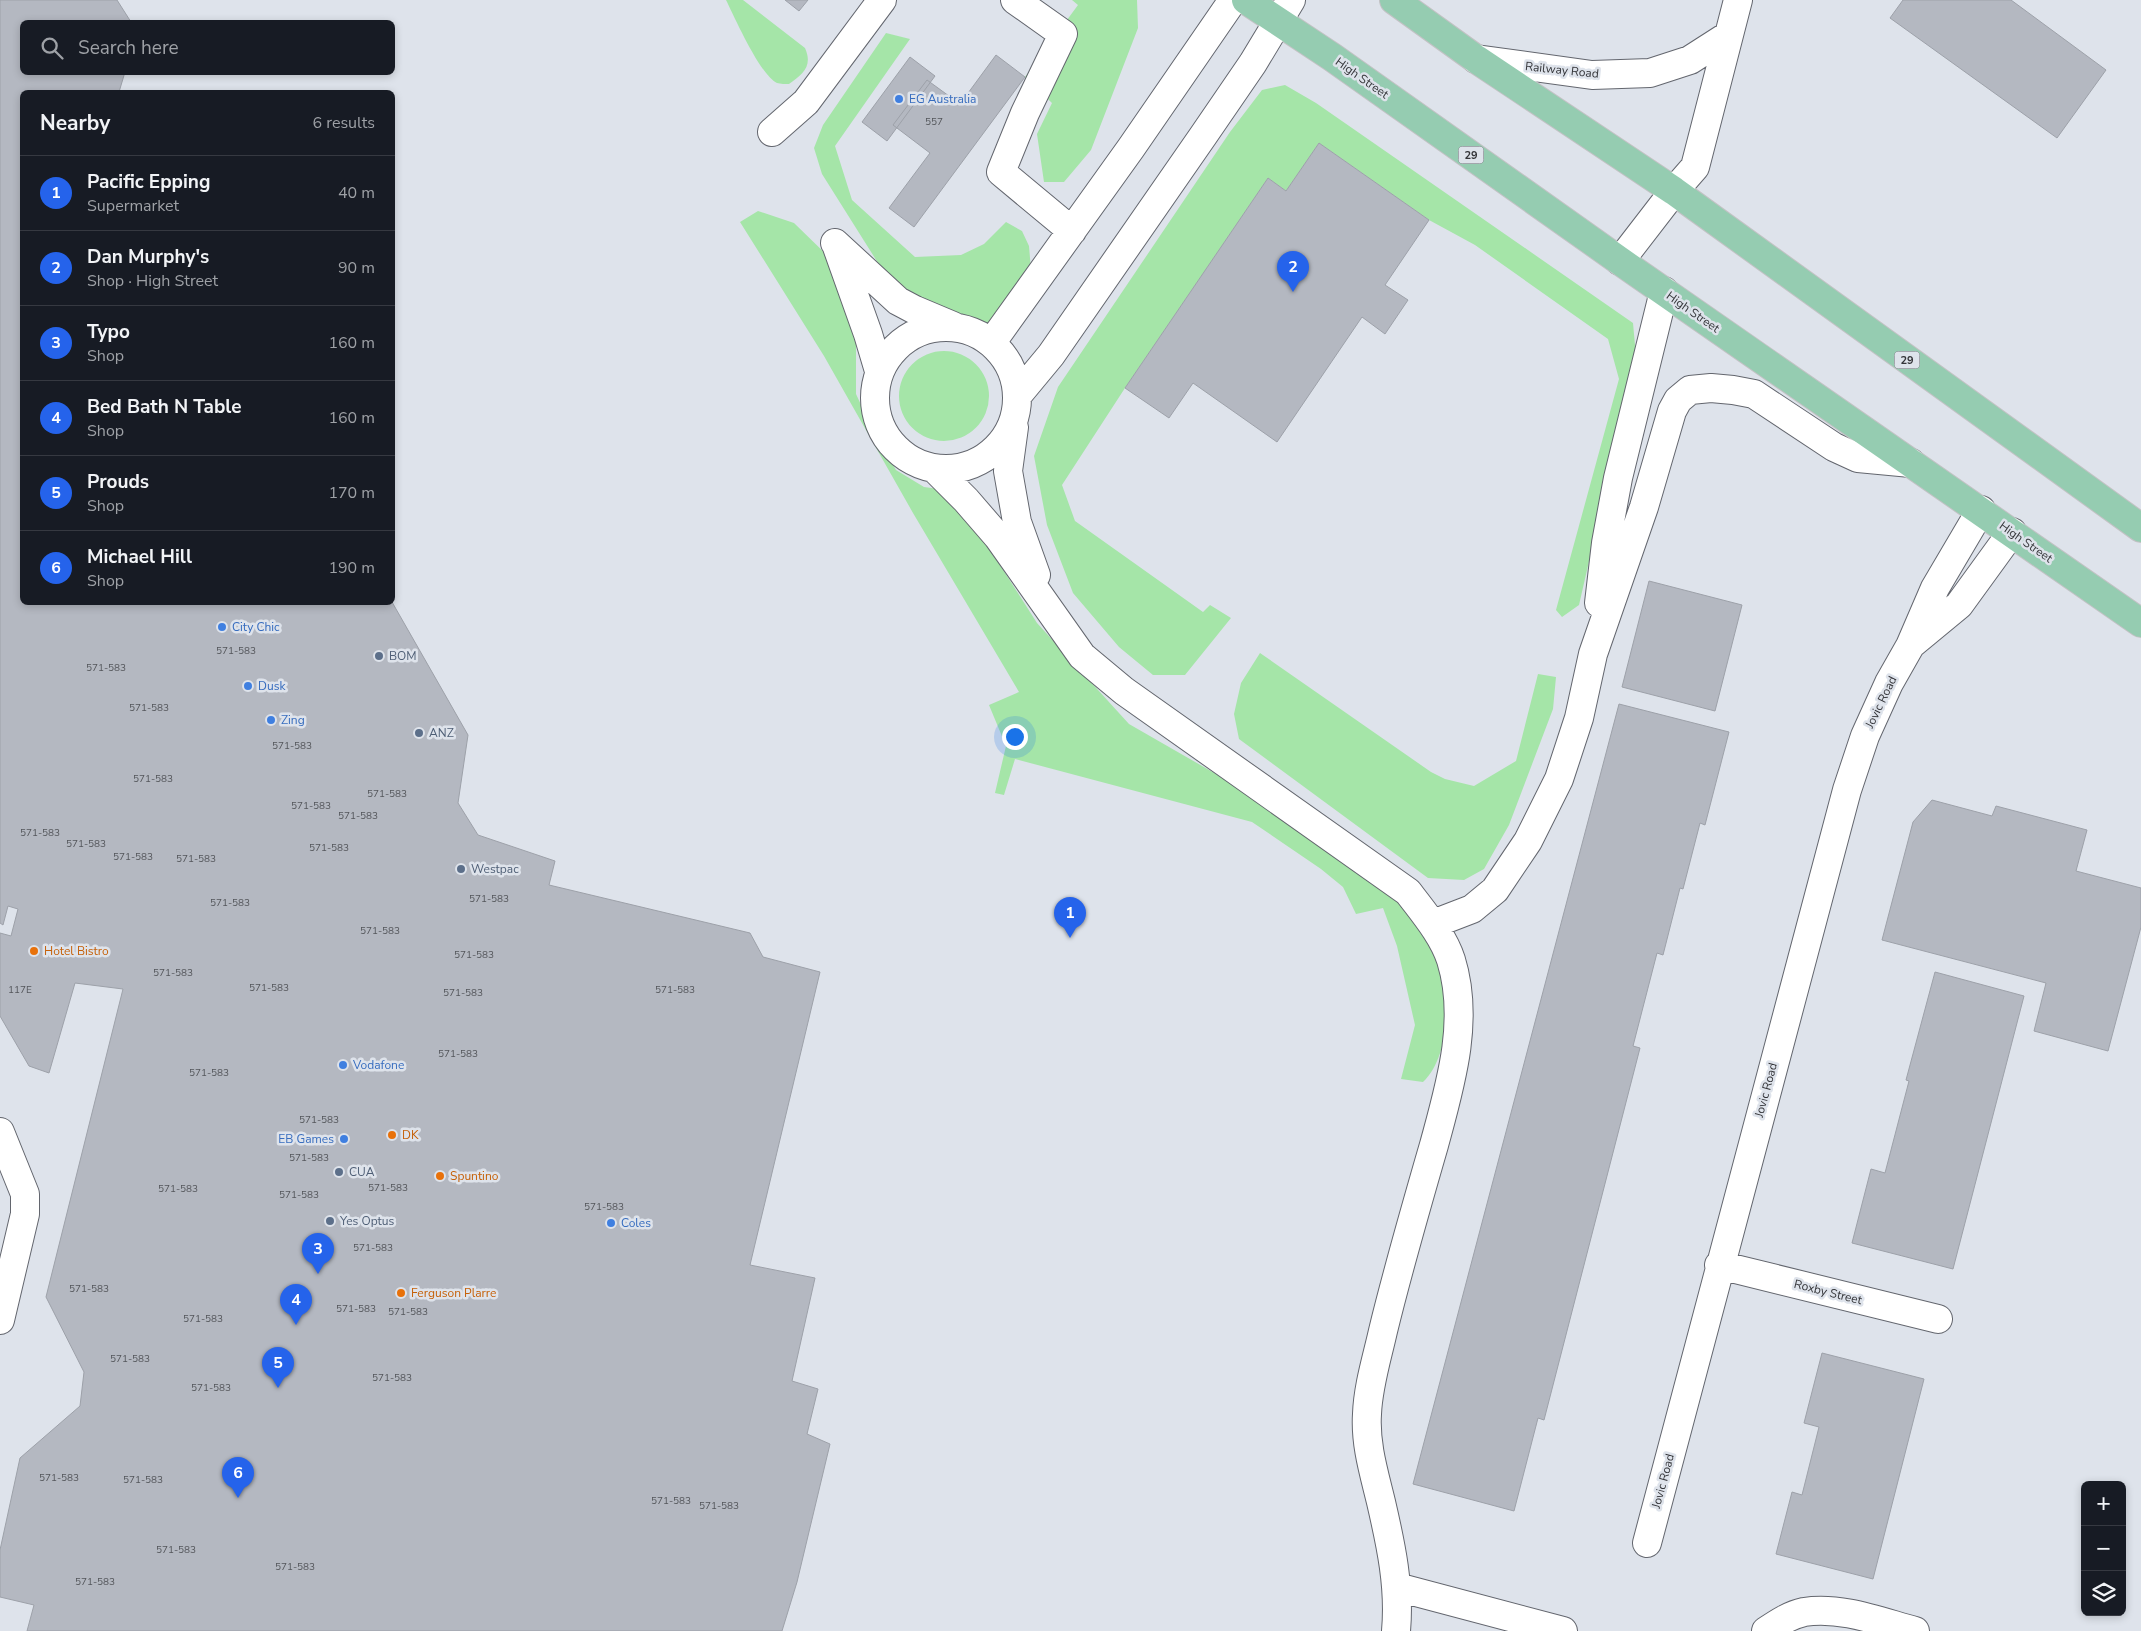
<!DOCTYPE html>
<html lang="en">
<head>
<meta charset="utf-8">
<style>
  :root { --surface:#171b24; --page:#242831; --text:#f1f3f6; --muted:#9ea1a6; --line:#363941; --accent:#2563eb }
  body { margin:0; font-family:"Nunito Sans",sans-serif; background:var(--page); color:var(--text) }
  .controls { position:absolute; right:15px; bottom:15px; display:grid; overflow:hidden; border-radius:8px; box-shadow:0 2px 8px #0003 }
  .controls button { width:45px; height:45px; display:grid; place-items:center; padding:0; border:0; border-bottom:1px solid var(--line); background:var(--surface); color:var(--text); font:25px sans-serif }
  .you { position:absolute; left:1014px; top:736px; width:18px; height:18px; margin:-12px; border:4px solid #fff; border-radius:50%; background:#1a73e8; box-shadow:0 0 0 8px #1a73e833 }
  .badge { display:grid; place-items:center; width:32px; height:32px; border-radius:50%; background:var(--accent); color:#fff; font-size:16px; font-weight:700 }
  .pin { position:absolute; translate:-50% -41px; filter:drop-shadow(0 1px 2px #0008) }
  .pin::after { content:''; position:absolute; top:26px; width:18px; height:15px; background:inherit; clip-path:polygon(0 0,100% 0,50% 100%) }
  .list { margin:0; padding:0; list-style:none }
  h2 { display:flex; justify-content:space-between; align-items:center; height:65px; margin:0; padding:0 20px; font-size:21px }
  h2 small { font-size:16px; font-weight:400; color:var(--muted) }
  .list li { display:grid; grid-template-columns:32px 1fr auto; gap:15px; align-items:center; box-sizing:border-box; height:75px; padding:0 20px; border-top:1px solid var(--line) }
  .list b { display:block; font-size:19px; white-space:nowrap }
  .list p { margin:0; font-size:16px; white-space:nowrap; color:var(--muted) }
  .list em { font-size:16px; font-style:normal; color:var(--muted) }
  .icon { flex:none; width:28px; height:28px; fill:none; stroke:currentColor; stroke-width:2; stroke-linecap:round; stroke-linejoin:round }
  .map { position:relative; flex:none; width:2141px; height:1631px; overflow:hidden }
  .search { position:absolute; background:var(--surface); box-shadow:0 2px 8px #0003; left:20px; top:20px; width:375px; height:55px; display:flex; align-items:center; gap:12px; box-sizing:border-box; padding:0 18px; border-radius:8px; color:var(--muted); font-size:19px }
  .panel { position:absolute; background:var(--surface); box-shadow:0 2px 8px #0003; left:20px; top:90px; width:375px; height:515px; border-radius:8px }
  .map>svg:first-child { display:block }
  .green { fill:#a5e5a8 }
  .building { fill:#b4b8c1; stroke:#9da1a9 }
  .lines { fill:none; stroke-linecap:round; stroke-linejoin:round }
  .minor-casing { stroke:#63666e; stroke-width:30 }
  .major-casing { stroke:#c2c2c4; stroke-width:30 }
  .minor { stroke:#fff; stroke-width:28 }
  .major { stroke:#95ccb1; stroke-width:28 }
  .shop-dot { fill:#3f7fe0; stroke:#dee3eb; stroke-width:2 }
  .service-dot { fill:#5c6f8a; stroke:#dee3eb; stroke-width:2 }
  .food-dot { fill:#e8710a; stroke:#dee3eb; stroke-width:2 }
  .labels { text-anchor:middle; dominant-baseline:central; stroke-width:5; stroke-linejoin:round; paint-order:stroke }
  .number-label { font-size:10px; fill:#54565b }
  .shield { fill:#dee3eb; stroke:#67696e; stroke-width:1 }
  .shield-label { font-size:11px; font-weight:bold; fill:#343539 }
  .street-label { font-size:12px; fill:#343539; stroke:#dee3eb }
  .shop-label { font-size:12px; fill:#366cbe; stroke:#dee3eb; text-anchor:start }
  .service-label { font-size:12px; fill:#4e5e75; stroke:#dee3eb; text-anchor:start }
  .food-label { font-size:12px; fill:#c56008; stroke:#dee3eb; text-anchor:start }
</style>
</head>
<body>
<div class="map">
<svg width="2141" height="1631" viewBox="0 0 2141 1631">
  <rect width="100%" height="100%" fill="#dee3eb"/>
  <path class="green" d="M726,0H743L805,48C813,66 803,74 789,84C786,84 780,84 777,83C760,75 735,18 726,0Z
    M1072,0H1137L1138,28L1091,150L1064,182H1044L1037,134L1052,103L1025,77L1078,5Z
    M886,33L910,39L835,146L852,200L915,257L961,255L984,244L1006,222L1022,231L1029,246L1032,282L1007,317L972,330L954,326L895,290L822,174L814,148L823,125Z
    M1285,85L1316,103L1633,323L1636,356L1579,605L1562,617L1556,610L1619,379L1608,339L1475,245L1429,220L1319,143L1286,191L1268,178L1125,388L1062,485L1075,521L1203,612L1210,605L1231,618L1185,675H1153L1119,647L1073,593L1047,525L1034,456L1058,387L1230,132L1262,90Z
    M758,211L794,223L831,259L856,335V394L874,433L896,470L924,487L953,491L1037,623L1129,724L1357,855L1451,959C1448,995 1451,1056 1423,1082L1401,1079L1415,1025L1397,946L1383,908L1356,914L1343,887L1321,869L1252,822L1015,759L1004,795L995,793L1006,746L989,705L1019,692L913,513L824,356L740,222Z
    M899 396a45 45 0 1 1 90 0a45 45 0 1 1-90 0Z
    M1260,653L1431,772L1445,779L1474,786L1516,761L1538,674L1556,677L1553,709L1509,825L1484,869L1464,880L1428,878L1239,739L1234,714L1241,683Z"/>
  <path class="building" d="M0,0H117L131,22H22V72H125L119,92H22V602H392L468,735L458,803L478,835L555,861L549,885L750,933L763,957L820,972L750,1265L815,1278L792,1381L818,1389L807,1434L830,1444L797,1582L782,1631H27L34,1605L0,1597V1550L20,1458L80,1406L84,1372L46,1297L123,989L75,983L49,1073L29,1066L0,1016V933L11,936L18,909L8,906L3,925L0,923Z
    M785,0H808L799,11Z
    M1903,0H2011L2106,70L2057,138L1890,18Z
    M996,55L1025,77L914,227L889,208L930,153L893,125L927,80L960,104Z
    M910,57L935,76L887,141L862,122Z
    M1319,143L1429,220L1385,285L1408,300L1385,334L1362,317L1277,442L1193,383L1169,418L1125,388L1268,178L1286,191Z
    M1649,581L1742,605L1715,711L1622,687Z
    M1619,704L1729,732L1705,825L1700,823L1683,889L1680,888L1663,955L1657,953L1633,1046L1640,1048L1544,1420L1538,1418L1514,1511L1413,1484Z
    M1932,800L1992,816L1996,806L2087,830L2076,871L2141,888V927L2108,1051L2034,1031L2046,983L1882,940L1913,822Z
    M1935,972L2024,996L1953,1269L1852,1243L1871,1169L1885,1173L1909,1081L1906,1080Z
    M1822,1353L1924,1379L1873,1579L1776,1554L1792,1492L1802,1495L1819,1427L1804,1423Z"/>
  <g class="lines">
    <g class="minor-casing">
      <path id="minor" d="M1015,0L1063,34L1025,113L1001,172L1072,231
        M1476,59L1592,75L1650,73L1690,60L1729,35
        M772,132L806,102L882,0
        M835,243L898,301L915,310L953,326
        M837,247L868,334L879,371
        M1620,261L1674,191L1695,167L1738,0
        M875 398a71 71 0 1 1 142 0a71 71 0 1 1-142 0Z
        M992,342L1131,148L1233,0
        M1017,396L1051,355L1203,136L1253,63L1291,0
        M1014,427L1008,471L1017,522L1036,575
        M935,469L966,500L998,537L1082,656L1124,691L1408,892C1423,912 1443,935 1451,960C1470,1021 1450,1086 1434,1145C1416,1207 1398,1269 1383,1331C1377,1358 1368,1386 1367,1414C1365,1444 1374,1473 1381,1502C1391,1545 1400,1587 1396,1631
        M1599,603L1606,543L1618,478L1664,291
        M1913,643L1959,605L2012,532
        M1433,924L1472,909L1495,890L1528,841L1559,779L1579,718L1593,654L1644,507L1672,411L1678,400L1690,390L1711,388L1733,390L1754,394L1834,447L1858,458L1911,463
        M0,1132L25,1194V1214L0,1320
        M1719,1265L1938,1319
        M1647,1543L1847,790L1865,736L1889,683L1910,646L1935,588L1981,510
        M1397,1587L1563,1631
        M1766,1631C1778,1623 1790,1615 1804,1612C1841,1606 1881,1622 1915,1631"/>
    </g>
    <g class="major-casing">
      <path id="major" d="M1246,0L1332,57L1620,261L2141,623
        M1394,0L1476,59L1674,191L2141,528"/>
    </g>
    <use href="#minor" class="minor"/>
    <use href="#major" class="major"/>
  </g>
  <g class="shop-dot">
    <circle cx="899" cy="99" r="5"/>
    <circle cx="222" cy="627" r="5"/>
    <circle cx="248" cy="686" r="5"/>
    <circle cx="271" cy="720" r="5"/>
    <circle cx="343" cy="1065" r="5"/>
    <circle cx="344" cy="1139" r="5"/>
    <circle cx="611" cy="1223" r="5"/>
  </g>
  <g class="service-dot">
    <circle cx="379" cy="656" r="5"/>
    <circle cx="419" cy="733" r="5"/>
    <circle cx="461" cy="869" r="5"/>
    <circle cx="339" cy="1172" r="5"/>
    <circle cx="330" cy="1221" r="5"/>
  </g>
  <g class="food-dot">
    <circle cx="34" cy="951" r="5"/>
    <circle cx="392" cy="1135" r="5"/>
    <circle cx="440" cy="1176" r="5"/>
    <circle cx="401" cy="1293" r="5"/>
  </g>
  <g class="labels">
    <g class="number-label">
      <text x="934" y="122">557</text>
      <text x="236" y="651">571-583</text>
      <text x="106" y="668">571-583</text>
      <text x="149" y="708">571-583</text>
      <text x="292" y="746">571-583</text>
      <text x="153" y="779">571-583</text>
      <text x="387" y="794">571-583</text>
      <text x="311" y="806">571-583</text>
      <text x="358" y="816">571-583</text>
      <text x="40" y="833">571-583</text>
      <text x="86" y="844">571-583</text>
      <text x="329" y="848">571-583</text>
      <text x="133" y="857">571-583</text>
      <text x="196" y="859">571-583</text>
      <text x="489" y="899">571-583</text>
      <text x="230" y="903">571-583</text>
      <text x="380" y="931">571-583</text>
      <text x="474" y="955">571-583</text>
      <text x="173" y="973">571-583</text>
      <text x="269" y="988">571-583</text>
      <text x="20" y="990">117E</text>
      <text x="675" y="990">571-583</text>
      <text x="463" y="993">571-583</text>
      <text x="458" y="1054">571-583</text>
      <text x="209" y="1073">571-583</text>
      <text x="319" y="1120">571-583</text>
      <text x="309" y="1158">571-583</text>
      <text x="388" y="1188">571-583</text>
      <text x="178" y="1189">571-583</text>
      <text x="299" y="1195">571-583</text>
      <text x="604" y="1207">571-583</text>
      <text x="373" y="1248">571-583</text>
      <text x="89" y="1289">571-583</text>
      <text x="356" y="1309">571-583</text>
      <text x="408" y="1312">571-583</text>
      <text x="203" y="1319">571-583</text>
      <text x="130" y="1359">571-583</text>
      <text x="392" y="1378">571-583</text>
      <text x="211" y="1388">571-583</text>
      <text x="59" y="1478">571-583</text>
      <text x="143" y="1480">571-583</text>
      <text x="671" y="1501">571-583</text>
      <text x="719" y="1506">571-583</text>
      <text x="176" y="1550">571-583</text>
      <text x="295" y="1567">571-583</text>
      <text x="95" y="1582">571-583</text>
    </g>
    <g class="shield">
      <rect x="1458.5" y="146.5" width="25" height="17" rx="4"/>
      <rect x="1894.5" y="351.5" width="25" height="17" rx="4"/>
    </g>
    <g class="shield-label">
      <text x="1471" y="155">29</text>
      <text x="1907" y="360">29</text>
    </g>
    <g class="street-label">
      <text transform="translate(1562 70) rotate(6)">Railway Road</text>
      <text transform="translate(1362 78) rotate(35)">High Street</text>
      <text transform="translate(1693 312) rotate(35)">High Street</text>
      <text transform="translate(2026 542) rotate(35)">High Street</text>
      <text transform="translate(1881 702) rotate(-64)">Jovic Road</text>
      <text transform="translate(1766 1090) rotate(-75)">Jovic Road</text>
      <text transform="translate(1828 1292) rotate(14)">Roxby Street</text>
      <text transform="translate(1663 1481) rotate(-75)">Jovic Road</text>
    </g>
    <g class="shop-label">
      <text x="909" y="99">EG Australia</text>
      <text x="232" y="627">City Chic</text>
      <text x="258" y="686">Dusk</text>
      <text x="281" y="720">Zing</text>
      <text x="353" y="1065">Vodafone</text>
      <text x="334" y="1139" text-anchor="end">EB Games</text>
      <text x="621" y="1223">Coles</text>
    </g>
    <g class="service-label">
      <text x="389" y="656">BOM</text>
      <text x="429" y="733">ANZ</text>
      <text x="471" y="869">Westpac</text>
      <text x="349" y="1172">CUA</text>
      <text x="340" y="1221">Yes Optus</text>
    </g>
    <g class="food-label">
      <text x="44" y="951">Hotel Bistro</text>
      <text x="402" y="1135">DK</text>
      <text x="450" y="1176">Spuntino</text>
      <text x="411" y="1293">Ferguson Plarre</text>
    </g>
  </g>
</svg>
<div class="controls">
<button>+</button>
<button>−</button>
<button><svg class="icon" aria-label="layers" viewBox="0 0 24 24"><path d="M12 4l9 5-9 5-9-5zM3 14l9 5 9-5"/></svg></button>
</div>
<div class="you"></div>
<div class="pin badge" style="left:1070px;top:938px">1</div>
<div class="pin badge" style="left:1293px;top:292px">2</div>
<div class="pin badge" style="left:318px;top:1274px">3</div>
<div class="pin badge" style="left:296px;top:1325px">4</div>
<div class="pin badge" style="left:278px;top:1388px">5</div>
<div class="pin badge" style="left:238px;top:1498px">6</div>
<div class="search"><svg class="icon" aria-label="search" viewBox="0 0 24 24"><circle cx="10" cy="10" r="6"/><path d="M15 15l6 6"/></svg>Search here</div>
<section class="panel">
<h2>Nearby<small>6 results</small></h2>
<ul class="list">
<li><span class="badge">1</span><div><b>Pacific Epping</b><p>Supermarket</p></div><em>40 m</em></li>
<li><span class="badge">2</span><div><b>Dan Murphy's</b><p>Shop · High Street</p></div><em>90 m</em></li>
<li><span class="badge">3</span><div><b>Typo</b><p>Shop</p></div><em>160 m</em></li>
<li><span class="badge">4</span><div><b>Bed Bath N Table</b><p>Shop</p></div><em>160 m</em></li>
<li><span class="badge">5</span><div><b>Prouds</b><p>Shop</p></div><em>170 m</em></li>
<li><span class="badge">6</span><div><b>Michael Hill</b><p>Shop</p></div><em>190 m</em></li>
</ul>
</section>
</div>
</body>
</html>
